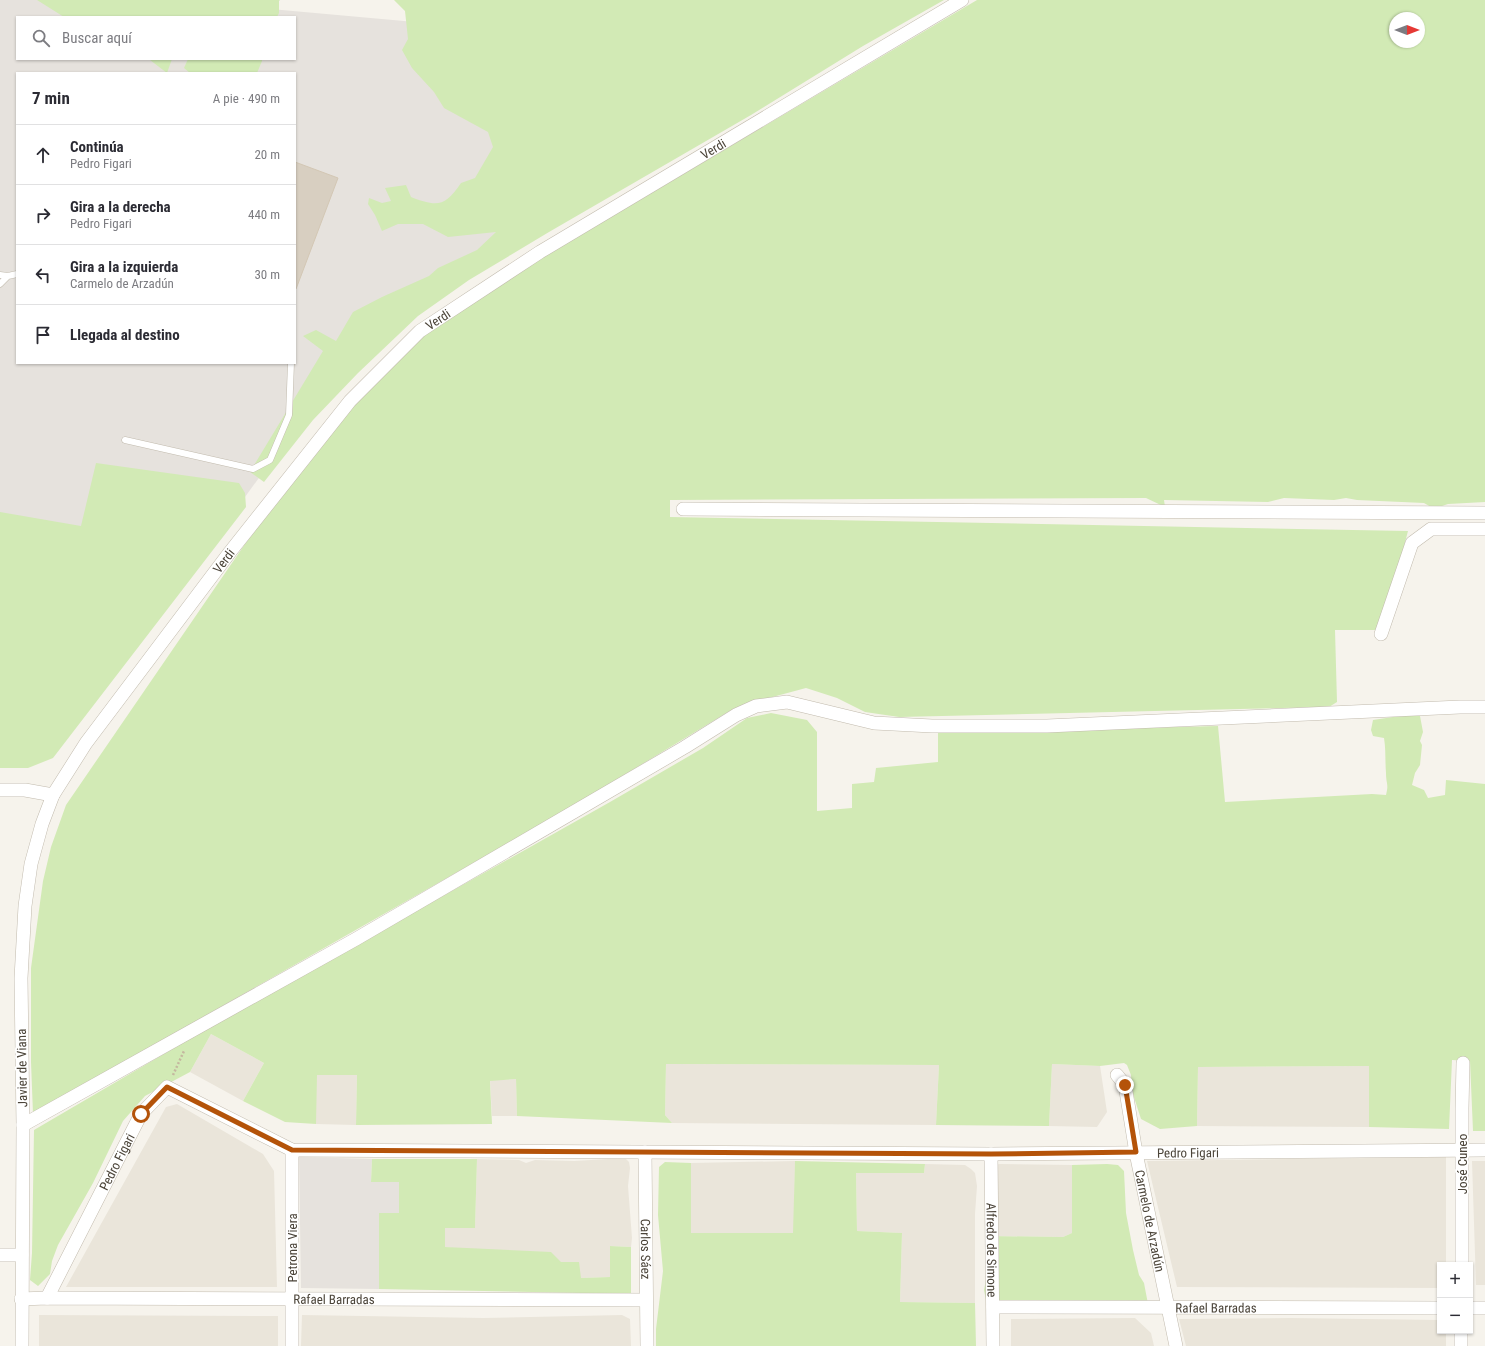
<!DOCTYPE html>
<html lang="es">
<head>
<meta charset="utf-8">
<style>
  :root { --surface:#fff; --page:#f2f2f3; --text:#2b2b33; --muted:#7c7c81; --line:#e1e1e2 }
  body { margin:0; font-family:"Roboto Condensed",sans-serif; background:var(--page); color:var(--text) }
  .controls { position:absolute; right:12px; bottom:12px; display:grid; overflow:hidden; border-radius:0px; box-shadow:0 1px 3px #0004 }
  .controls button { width:36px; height:36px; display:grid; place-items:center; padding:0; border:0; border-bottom:1px solid var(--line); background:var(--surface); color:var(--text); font:20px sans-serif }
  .compass { position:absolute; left:1389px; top:12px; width:36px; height:36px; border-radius:50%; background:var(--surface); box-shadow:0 1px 3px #0004; rotate:90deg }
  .stop { position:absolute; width:12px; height:12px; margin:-9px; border:3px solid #b45309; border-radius:50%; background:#fff }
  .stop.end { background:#b45309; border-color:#fff; box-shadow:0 1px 4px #0008 }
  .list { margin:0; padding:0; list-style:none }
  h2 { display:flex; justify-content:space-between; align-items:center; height:52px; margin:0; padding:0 16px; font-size:17px }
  h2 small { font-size:13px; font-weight:400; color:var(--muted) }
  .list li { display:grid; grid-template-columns:26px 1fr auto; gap:12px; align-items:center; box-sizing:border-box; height:60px; padding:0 16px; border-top:1px solid var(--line) }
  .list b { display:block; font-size:15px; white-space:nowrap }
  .list p { margin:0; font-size:13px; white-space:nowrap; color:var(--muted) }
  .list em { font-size:13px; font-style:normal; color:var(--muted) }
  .icon { flex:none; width:22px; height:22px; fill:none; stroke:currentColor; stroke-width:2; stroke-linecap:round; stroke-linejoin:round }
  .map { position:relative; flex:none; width:1485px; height:1346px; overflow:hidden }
  .search { position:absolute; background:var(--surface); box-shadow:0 1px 3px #0004; left:16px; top:16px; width:280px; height:44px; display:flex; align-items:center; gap:10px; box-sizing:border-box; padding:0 14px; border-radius:0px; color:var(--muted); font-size:15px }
  .panel { position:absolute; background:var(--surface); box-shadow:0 1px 3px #0004; left:16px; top:72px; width:280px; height:292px; border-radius:0px }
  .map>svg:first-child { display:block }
  .residential { fill:#eae5da }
  .industrial { fill:#e6e2dd; fill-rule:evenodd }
  .green { fill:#d2eab5; fill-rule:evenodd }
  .building { fill:#d8cfc1; stroke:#d3c7b4 }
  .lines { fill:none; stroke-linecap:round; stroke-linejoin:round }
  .service-casing { stroke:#c2bbae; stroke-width:7 }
  .minor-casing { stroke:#c2bbae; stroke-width:14 }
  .path { stroke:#c4b79f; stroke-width:2.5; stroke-dasharray:2 2; stroke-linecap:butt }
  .service { stroke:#fff; stroke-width:6 }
  .minor { stroke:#fff; stroke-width:13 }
  .route { stroke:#b45309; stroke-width:5 }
  .labels { text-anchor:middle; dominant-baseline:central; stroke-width:3.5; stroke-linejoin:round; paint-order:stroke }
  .street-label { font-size:13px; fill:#4b4439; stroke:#fff }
</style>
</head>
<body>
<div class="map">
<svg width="1485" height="1346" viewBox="0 0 1485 1346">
  <rect width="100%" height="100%" fill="#f6f3ec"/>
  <path class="residential" d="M211,1034L264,1063L243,1101L190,1072Z
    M666,1064L939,1065L936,1125L672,1123L665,1115Z
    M1052,1064L1100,1066L1107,1112L1097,1127L1049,1126Z
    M1369,1066V1127L1197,1126L1198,1067Z
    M316,1075H357L356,1125L316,1124Z
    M516,1079L517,1116H492L490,1080Z
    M177,1104L263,1154L274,1171L277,1287H66L166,1107Z
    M1446,1157V1265H1440V1288L1177,1287L1147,1161Z
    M625,1158L629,1162L630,1168L628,1186L632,1238L631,1247L610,1246V1277L581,1278L561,1262L445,1247V1227L475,1228L477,1159L519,1160L526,1163L535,1160L574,1161Z
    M795,1161L794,1233H691V1163Z
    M1472,1161H1485V1285H1476Z
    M925,1164L965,1165L971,1169L975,1173L977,1186L975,1214V1303L900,1302L902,1233L857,1231L856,1173H924Z
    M1000,1164L1072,1165V1233L1063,1237L988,1236L992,1165Z
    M39,1315L278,1316V1346H39Z
    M302,1315L483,1318L622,1315L630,1319L631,1346H301Z
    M1135,1318L1151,1333L1154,1346H1011V1319Z
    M1290,1318L1439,1320L1440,1331H1446V1346H1186L1179,1319Z"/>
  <path class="industrial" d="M0,0H170L415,22L559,207L350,352L198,562L0,521ZM17,17H295V59H17ZM17,73H295V363H17Z
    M299,1157L372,1159L371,1182H399L400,1213H379V1289L301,1288Z"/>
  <path class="green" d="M37,0H280L279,1V13L277,17H64Z
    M394,0H944L863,46L751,115L549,232L469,280L418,316L358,373L313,420L264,482L250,472L323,351L303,336L316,330L336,341L353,312L382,297L429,276L438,268L477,250L496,232L448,237L423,224H398L382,231L375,215L368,204L369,198L382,203L391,201L385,188L406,185L411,197C437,207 445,207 461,183L475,178L493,147L488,132L444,108L434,92L412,68L402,50L408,39L405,11Z
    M977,0H1485V502L1448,504L1439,507H1431L1424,503L1357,500L1346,498L1334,500L1284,498L1268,502L1164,500L1165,507L1146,498L670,500V517L1408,531L1382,630H1335L1337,702L1329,707L899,717L865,712L837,698L806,688L765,699L733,709L568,809L33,1114L31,1062V968L43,881L51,847L66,805L330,420L427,326ZM1395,18H1419V42H1395Z
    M151,59H172L167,73L150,60Z
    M188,59H262V61L257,73H190L184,68Z
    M96,463L239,483L245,493L246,507L53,758L28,768H0V512L81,526Z
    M771,713L807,720L817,732V811L852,808V784L874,782L876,768L938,762V733L1218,726L1225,802L1372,794L1386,795C1389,783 1386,784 1386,773C1385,761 1386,750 1384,738L1373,736L1371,730L1373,720L1413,714L1420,716L1423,732L1420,741L1422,745L1420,765L1415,773L1412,785L1424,790L1428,798L1445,795L1446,780L1485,784V1131H1473L1470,1061L1452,1060L1449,1129L1369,1127V1066L1198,1067L1197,1126L1160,1129L1141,1119L1132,1091L1131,1075L1127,1065L1124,1063L1100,1066L1052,1064L1049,1126L936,1125L939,1065L666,1064L665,1115L672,1123L517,1116L516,1079L490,1081L492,1124L356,1125L357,1075H317L316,1124L285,1122L243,1101L264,1063L211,1034L190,1072L145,1096L123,1121L93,1183L58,1245L52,1261L50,1274L38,1286L30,1280L32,1253L34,1130L210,1027L610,802L703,748L747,718Z
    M372,1159H477L475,1228H445V1247L551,1252L561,1262H579L581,1278L610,1277V1246L631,1247V1294L379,1289V1213H399V1182H371Z
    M795,1161L925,1164L924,1173H856L857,1231L902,1233L900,1302L975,1303L976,1346H656V1329L663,1271L658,1215L659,1167L665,1162L691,1163V1233H793Z
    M1107,1164L1118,1165L1124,1171L1126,1213L1133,1250L1139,1275L1144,1283L1148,1304H991L986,1300L984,1290L986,1280L988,1236L1063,1237L1072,1233V1165Z"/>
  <path class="building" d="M295,162L338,178L296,289H295Z"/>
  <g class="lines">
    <g class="service-casing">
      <path id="service" d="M0,275L8,276L17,274
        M0,284L8,276
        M125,440L253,469L270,460L289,415L291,363"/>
    </g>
    <g class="minor-casing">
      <g id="minor">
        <path d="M683,509L1485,513"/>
        <path d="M1381,634L1412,543L1431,529H1485"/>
        <path d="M0,790H25L53,795"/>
        <path id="s1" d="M1117,1075L1125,1085L1136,1153L1176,1346"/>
        <path d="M23,1125L356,939L685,747L736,715L756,706L787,702L874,723L932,726H1047L1460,707H1485"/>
        <path id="s2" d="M645,1152L647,1346"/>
        <path id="s3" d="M991,1154L993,1346"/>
        <path d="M0,1255H22"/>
        <path d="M1462,1265V1108L1463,1063"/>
        <path id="s4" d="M47,1298L141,1114L167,1087L292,1150L991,1154L1485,1150"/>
        <path id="s5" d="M21,1299L47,1298L646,1300"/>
        <path id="s6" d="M993,1307L1440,1308"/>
        <path d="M1470,1308H1485"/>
        <path id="s7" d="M22,1346L23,1125L21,978L25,906L31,864L42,824L53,795L86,743L230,552L350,401L420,331L540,252L962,0"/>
        <path d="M292,1346V1150"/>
        <path d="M1461,1346V1331"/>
      </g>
    </g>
    <path class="path" d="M173,1075L184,1051"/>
    <use href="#service" class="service"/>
    <use href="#minor" class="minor"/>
  </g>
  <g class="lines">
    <path class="route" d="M141,1114L167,1087L292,1150L991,1154L1136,1152L1125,1085"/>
  </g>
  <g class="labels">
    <g class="street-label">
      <text stroke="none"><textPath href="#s7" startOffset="1493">Verdi</textPath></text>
      <text stroke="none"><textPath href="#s7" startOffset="1169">Verdi</textPath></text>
      <text stroke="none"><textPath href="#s7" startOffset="845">Verdi</textPath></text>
      <text transform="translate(22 1068) rotate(-91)">Javier de Viana</text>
      <text stroke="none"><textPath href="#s4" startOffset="1280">Pedro Figari</textPath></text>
      <text stroke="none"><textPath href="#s4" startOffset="153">Pedro Figari</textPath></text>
      <text transform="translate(1462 1164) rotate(-90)">José Cuneo</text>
      <text stroke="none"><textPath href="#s1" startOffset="151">Carmelo de Arzadún</textPath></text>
      <text transform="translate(292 1248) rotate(-90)">Petrona Viera</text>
      <text stroke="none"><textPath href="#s2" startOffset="97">Carlos Sáez</textPath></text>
      <text stroke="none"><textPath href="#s3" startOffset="96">Alfredo de Simone</textPath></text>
      <text stroke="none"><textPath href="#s5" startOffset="313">Rafael Barradas</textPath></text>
      <text stroke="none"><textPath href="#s6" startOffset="223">Rafael Barradas</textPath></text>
    </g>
  </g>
</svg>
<div class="controls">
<button>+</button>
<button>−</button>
</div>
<svg class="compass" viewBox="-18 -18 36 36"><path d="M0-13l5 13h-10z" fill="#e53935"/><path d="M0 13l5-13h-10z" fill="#7c7c81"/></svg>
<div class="stop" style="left:141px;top:1114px"></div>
<div class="stop end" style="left:1125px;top:1085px"></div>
<div class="search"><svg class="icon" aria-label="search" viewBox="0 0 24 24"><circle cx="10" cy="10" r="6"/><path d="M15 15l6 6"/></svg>Buscar aquí</div>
<section class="panel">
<h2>7 min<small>A pie · 490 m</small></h2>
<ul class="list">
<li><svg class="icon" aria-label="ahead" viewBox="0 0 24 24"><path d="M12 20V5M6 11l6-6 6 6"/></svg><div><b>Continúa</b><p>Pedro Figari</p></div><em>20 m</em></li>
<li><svg class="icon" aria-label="right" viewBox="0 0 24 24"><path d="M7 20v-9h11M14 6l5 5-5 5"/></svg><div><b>Gira a la derecha</b><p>Pedro Figari</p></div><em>440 m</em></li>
<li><svg class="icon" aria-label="left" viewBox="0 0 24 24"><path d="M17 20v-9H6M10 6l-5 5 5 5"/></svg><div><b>Gira a la izquierda</b><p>Carmelo de Arzadún</p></div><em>30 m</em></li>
<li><svg class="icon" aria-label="arrive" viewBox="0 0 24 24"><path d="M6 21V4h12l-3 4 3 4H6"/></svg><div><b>Llegada al destino</b></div></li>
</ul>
</section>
</div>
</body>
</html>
